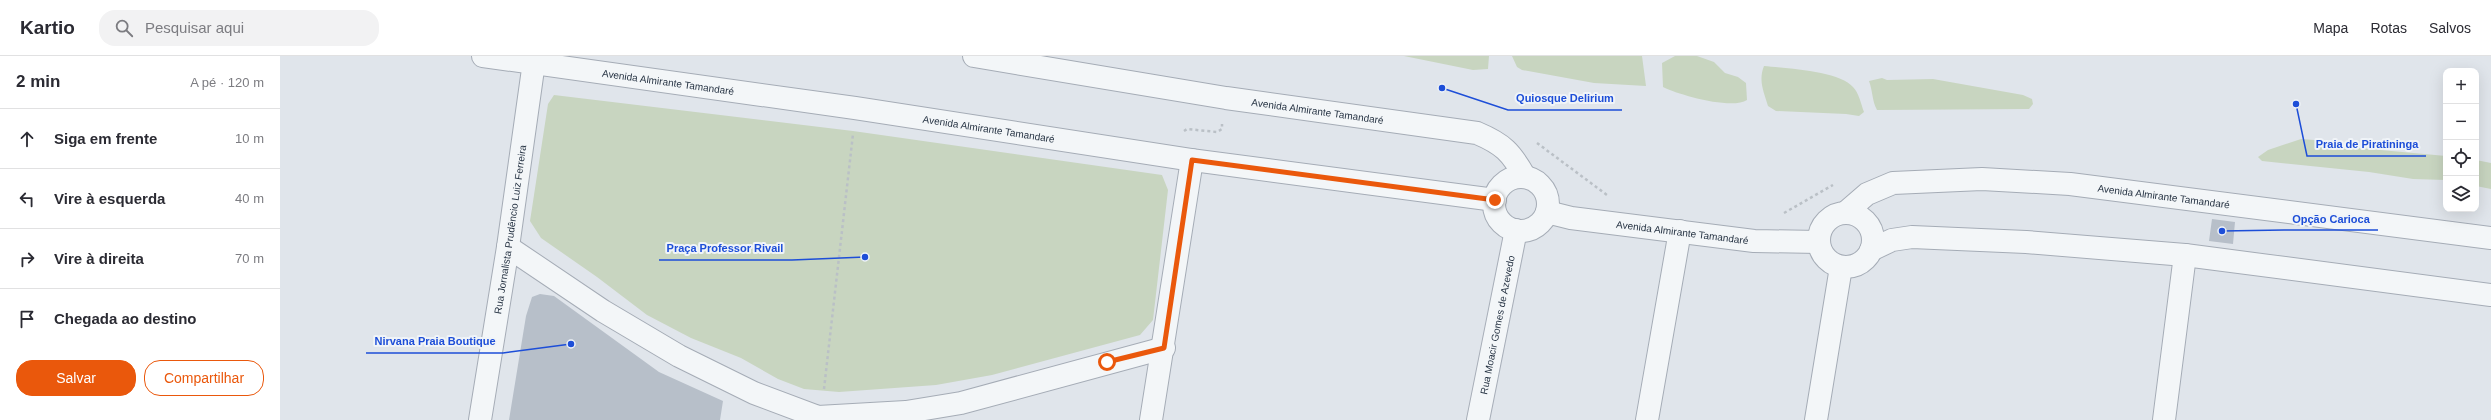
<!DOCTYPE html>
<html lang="pt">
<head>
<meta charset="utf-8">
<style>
  :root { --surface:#fff; --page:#f2f2f3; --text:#2b2b33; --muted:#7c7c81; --line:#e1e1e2; --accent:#ea580c }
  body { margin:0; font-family:Helvetica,sans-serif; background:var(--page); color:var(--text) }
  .controls { position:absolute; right:12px; top:12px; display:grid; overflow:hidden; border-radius:8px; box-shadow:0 4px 16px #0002 }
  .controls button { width:36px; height:36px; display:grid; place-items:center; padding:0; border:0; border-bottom:1px solid var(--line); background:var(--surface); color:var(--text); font:20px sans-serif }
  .stop { position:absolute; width:12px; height:12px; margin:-9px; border:3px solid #ea580c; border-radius:50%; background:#fff }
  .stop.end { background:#ea580c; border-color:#fff; box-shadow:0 1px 4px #0008 }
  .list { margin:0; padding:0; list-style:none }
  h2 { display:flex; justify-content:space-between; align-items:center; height:52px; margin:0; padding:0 16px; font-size:17px }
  h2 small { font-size:13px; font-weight:400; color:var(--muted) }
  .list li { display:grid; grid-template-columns:26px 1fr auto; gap:12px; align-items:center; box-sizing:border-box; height:60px; padding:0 16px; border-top:1px solid var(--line) }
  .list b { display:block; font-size:15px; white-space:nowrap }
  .list em { font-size:13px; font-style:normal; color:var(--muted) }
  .actions { display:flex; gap:8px; padding:12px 16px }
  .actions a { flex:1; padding:9px 0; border:1px solid var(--accent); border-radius:16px; text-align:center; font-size:14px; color:var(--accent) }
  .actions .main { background:var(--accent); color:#fff }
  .icon { flex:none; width:22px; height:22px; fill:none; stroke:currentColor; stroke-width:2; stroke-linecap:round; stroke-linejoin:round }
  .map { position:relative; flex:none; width:2211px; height:364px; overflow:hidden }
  header { display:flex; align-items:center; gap:24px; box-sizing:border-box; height:56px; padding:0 20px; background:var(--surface); border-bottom:1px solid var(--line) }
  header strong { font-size:19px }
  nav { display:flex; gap:22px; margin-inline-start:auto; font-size:14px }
  .search { width:280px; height:36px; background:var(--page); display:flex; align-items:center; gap:10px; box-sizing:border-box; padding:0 14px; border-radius:16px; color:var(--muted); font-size:15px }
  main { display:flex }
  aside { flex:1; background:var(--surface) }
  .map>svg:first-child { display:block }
  .green { fill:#c8d5c0 }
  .building { fill:#b7bfc9 }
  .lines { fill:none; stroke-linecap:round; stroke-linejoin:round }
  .minor-casing { stroke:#a5acb6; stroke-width:24 }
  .path { stroke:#bac0c6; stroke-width:2.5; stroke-dasharray:3 3; stroke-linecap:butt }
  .minor { stroke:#f3f6f8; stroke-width:22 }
  .route { stroke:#ea580c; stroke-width:5 }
  .labels { text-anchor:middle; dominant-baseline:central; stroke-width:4; stroke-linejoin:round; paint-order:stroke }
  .street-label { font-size:10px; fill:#273444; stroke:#f0f4f8 }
  .leader { fill:none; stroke:#1d4ed8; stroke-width:1.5 }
  .callout-dot { fill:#1d4ed8; stroke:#f0f4f8; stroke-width:1.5 }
  .callout-label { font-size:11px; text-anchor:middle; font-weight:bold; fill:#1d4ed8; stroke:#f0f4f8; stroke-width:4; stroke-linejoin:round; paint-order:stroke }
</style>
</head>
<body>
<header>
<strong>Kartio</strong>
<div class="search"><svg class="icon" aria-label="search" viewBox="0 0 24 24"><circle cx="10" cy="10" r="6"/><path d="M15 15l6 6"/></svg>Pesquisar aqui</div>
<nav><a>Mapa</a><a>Rotas</a><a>Salvos</a></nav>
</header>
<main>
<aside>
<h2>2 min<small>A pé · 120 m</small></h2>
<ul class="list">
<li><svg class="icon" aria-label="ahead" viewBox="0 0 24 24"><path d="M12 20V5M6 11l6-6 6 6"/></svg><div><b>Siga em frente</b></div><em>10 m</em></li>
<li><svg class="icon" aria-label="left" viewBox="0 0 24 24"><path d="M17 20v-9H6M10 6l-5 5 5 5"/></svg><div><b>Vire à esquerda</b></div><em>40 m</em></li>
<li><svg class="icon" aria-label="right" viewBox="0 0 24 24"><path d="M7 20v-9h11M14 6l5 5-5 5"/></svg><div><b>Vire à direita</b></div><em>70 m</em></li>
<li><svg class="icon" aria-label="arrive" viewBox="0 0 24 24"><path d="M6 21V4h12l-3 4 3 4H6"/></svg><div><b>Chegada ao destino</b></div></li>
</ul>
<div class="actions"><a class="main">Salvar</a><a>Compartilhar</a></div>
</aside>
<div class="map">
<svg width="2211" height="364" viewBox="0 0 2211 364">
  <rect width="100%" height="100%" fill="#e0e5eb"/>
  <path class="green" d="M1124,0H1209L1208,13L1193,14Z
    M1232,0H1362L1366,30L1314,27L1242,14L1237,11Z
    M1395,0H1417L1434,6L1445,17L1458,21L1466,27L1467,44C1452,54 1399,39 1383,31L1382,7Z
    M1484,10C1505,12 1560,15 1573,31C1579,37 1581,48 1584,56L1579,60L1566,58L1496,55L1488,50C1484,36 1478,25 1484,10Z
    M1602,22L1607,24L1653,23L1743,39L1752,43L1753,48L1749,53L1597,54C1592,45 1593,36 1589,25Z
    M274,39L573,75L882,119L888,134L873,264L860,279L712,319L656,329L559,336L524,333L498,323L461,302L411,282L367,259L317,221L261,182L250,165L268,48Z
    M2021,83L2048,85L2079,92L2166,100V124L2133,123L2089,116L1982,105L1978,101L1988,94Z
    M2196,104L2211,107V133L2196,130Z"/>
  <path class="building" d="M1932,163L1955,166L1953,188L1929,185Z
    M260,238L274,240L379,316L443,345L440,364H229L246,260L252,241Z"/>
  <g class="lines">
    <g class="minor-casing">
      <g id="minor">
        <path id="s1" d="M203,0L575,52L912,104L1215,144"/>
        <path id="s2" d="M694,0L946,42L1197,77C1223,88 1231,96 1245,121"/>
        <circle cx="1241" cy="148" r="27"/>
        <path id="s3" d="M1267,156L1291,162L1474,185L1539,186"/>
        <circle cx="1566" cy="184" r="27"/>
        <path id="s4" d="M1565,157L1587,138L1613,127L1702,123L1790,128L2211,182"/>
        <path d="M228,191L323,255L399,300L474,337L538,361L626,356L681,347L884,292"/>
        <path d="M1591,194L1612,184L1632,181L1746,186L1905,199L2211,239"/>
        <path id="s5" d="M200,364L228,191L254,6"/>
        <path d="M871,364L912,104"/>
        <path id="s6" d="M1198,364L1236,174"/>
        <path d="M1367,364L1400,175"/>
        <path d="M1536,364L1561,211"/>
        <path d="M1884,364L1905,199"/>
      </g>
    </g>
    <path class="path" d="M904,75L907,73L937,76L942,73V68
      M1257,87L1327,139
      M1504,157L1553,129
      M544,333L573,78"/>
    <use href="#minor" class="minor"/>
  </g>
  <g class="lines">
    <path class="route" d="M827,306L884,292L912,104L1215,144"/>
  </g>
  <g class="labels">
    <g class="street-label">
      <text stroke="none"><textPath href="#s1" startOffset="187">Avenida Almirante Tamandaré</textPath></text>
      <text stroke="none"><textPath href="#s2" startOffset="348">Avenida Almirante Tamandaré</textPath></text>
      <text stroke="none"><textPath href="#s1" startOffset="511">Avenida Almirante Tamandaré</textPath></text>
      <text stroke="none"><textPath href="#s4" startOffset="329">Avenida Almirante Tamandaré</textPath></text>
      <text stroke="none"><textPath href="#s5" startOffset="193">Rua Jornalista Prudêncio Luiz Ferreira</textPath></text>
      <text stroke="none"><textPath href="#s3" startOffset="137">Avenida Almirante Tamandaré</textPath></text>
      <text stroke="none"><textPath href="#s6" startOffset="97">Rua Moacir Gomes de Azevedo</textPath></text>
    </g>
  </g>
  <path class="leader" d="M1162 32L1228 54H1342M2016 48L2027 100H2146M1942 175L2004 174H2098M585 201L512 204H379M291 288L223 297H86"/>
  <g class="callout-dot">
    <circle cx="1162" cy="32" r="4"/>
    <circle cx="2016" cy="48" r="4"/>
    <circle cx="1942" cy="175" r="4"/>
    <circle cx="585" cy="201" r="4"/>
    <circle cx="291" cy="288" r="4"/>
  </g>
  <g class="callout-label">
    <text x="1285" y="46">Quiosque Delirium</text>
    <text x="2087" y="92">Praia de Piratininga</text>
    <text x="2051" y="167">Opção Carioca</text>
    <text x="445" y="196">Praça Professor Rivail</text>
    <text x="155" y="289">Nirvana Praia Boutique</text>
  </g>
</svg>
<div class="controls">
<button>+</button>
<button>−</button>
<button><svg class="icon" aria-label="locate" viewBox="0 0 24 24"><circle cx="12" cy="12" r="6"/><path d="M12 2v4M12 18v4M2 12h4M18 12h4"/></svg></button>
<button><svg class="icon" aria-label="layers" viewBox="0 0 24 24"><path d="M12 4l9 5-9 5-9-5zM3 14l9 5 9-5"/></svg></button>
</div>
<div class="stop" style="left:827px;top:306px"></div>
<div class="stop end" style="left:1215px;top:144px"></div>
</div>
</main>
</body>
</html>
